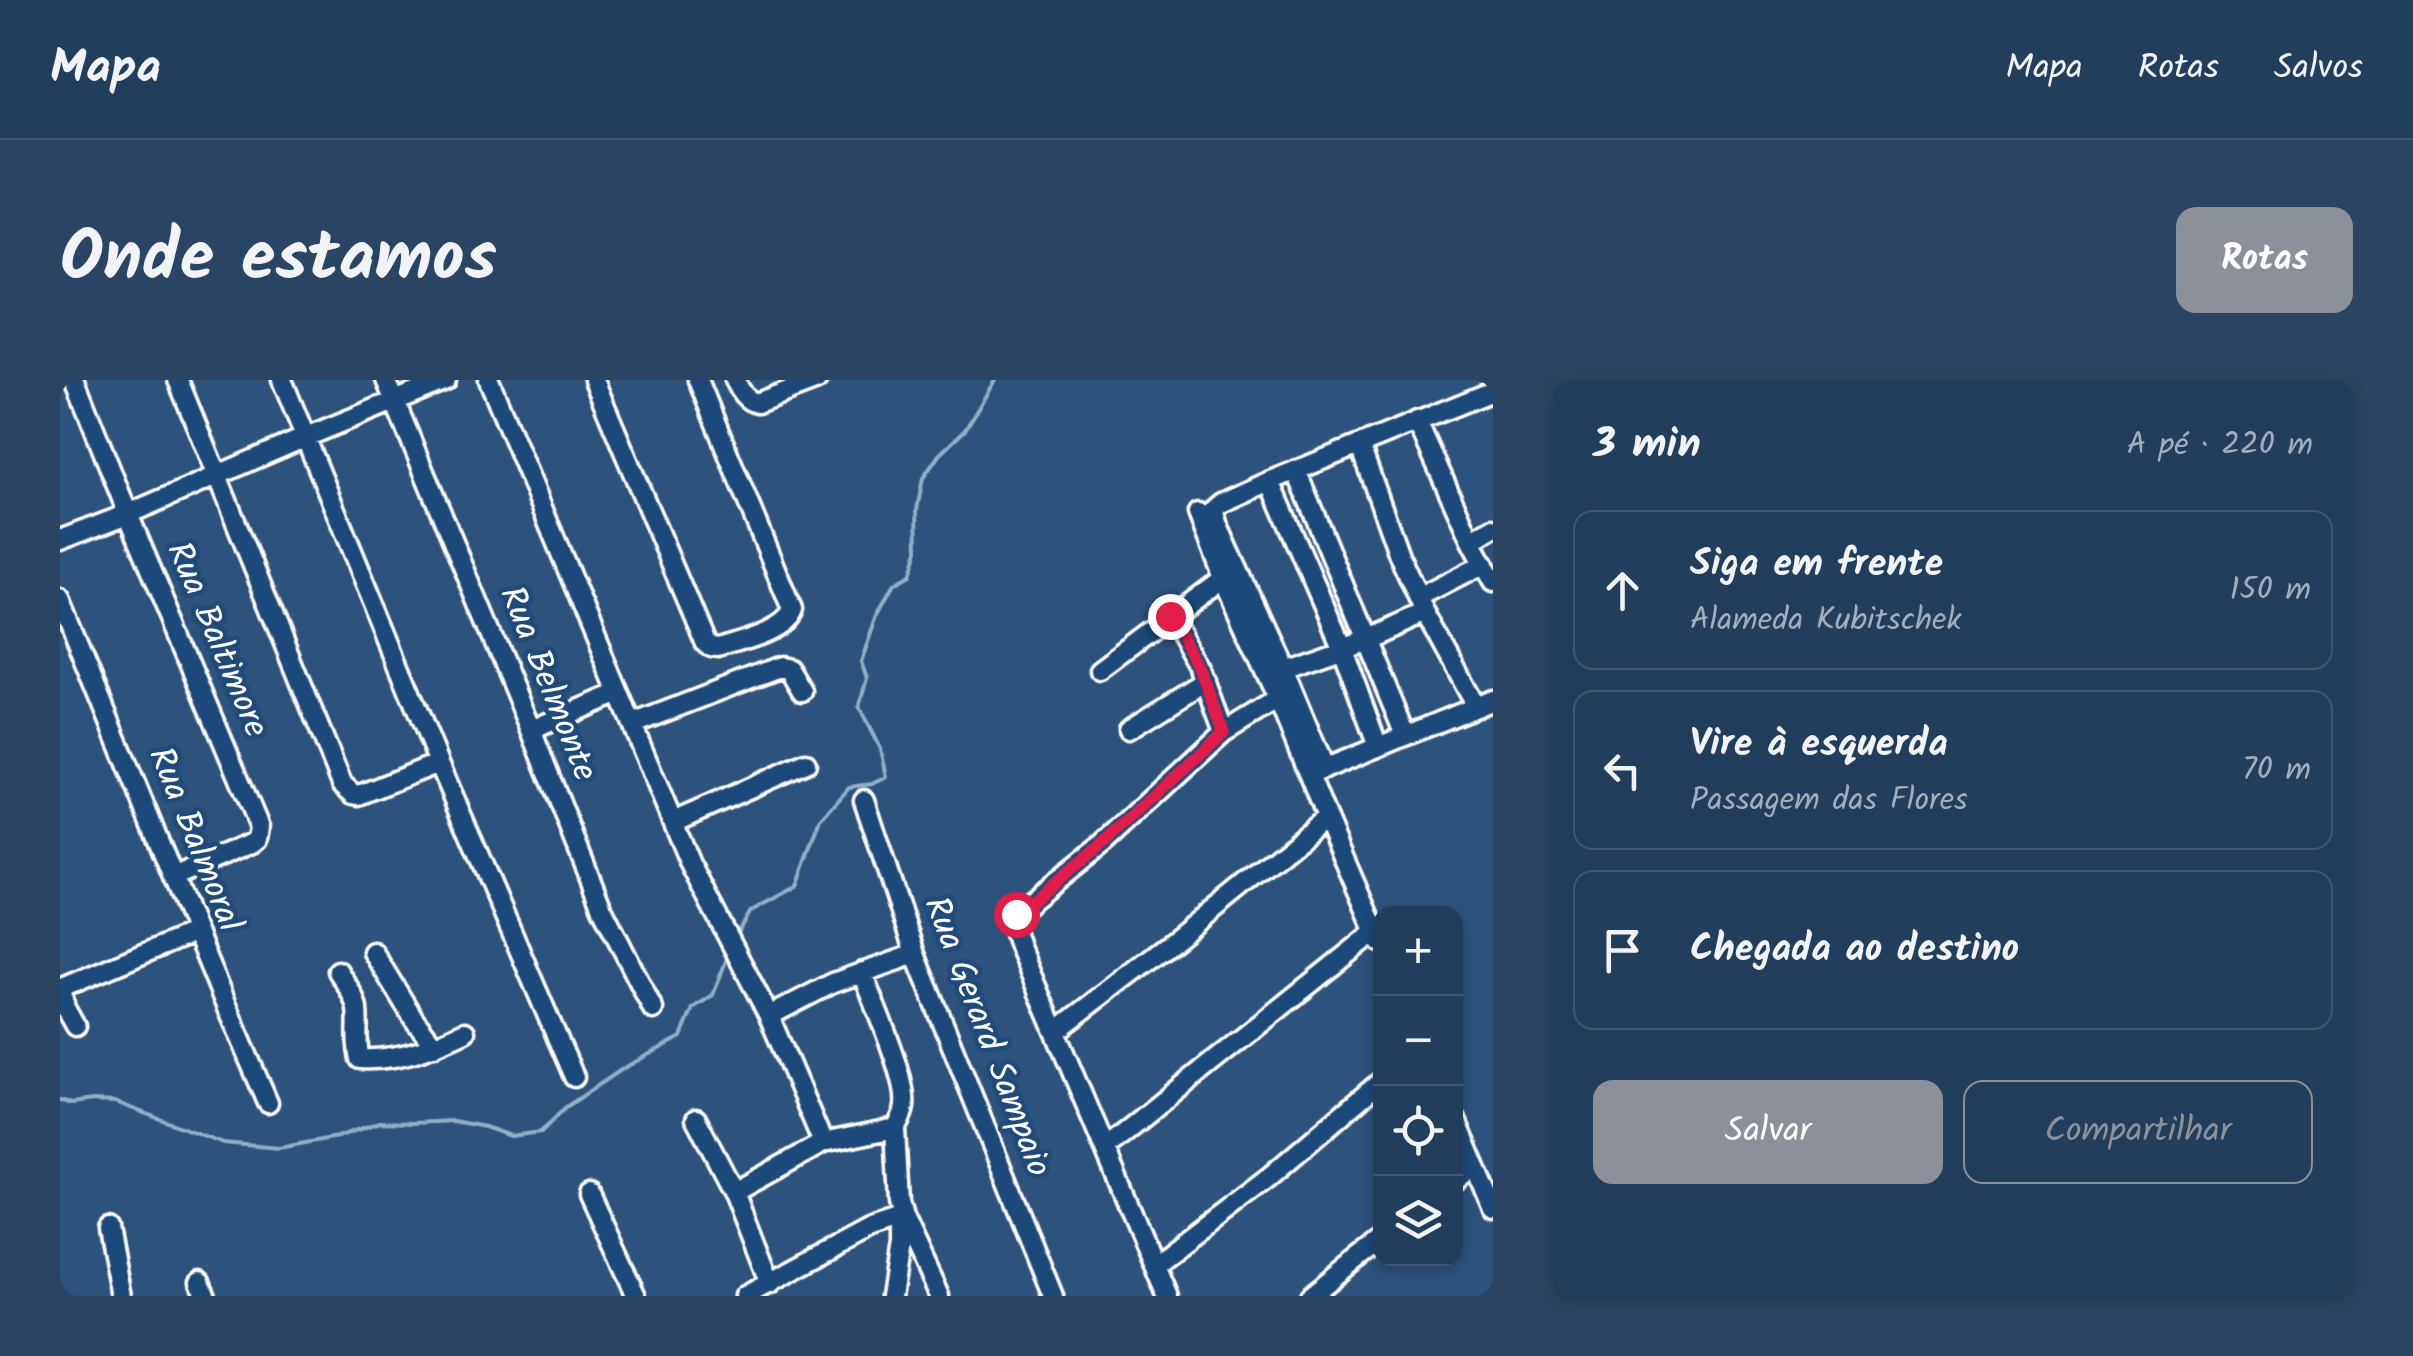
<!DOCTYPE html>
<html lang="pt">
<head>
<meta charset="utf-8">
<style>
  :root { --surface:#223e5d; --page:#2a4563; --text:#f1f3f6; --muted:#a2aebc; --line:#3f5772; --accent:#8c9099 }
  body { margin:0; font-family:Kalam,sans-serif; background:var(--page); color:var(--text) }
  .controls { position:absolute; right:30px; bottom:30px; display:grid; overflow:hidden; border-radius:20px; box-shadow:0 5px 15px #0003 }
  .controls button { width:90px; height:90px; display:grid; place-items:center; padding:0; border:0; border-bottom:2px solid var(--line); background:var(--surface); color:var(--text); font:50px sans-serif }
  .stop { position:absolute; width:30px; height:30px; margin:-22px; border:8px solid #e11d48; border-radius:50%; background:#fff }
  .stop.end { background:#e11d48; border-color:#fff; box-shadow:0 2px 10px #0008 }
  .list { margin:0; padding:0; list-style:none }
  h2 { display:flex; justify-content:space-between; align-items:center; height:130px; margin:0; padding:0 40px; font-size:42px }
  h2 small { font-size:32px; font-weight:400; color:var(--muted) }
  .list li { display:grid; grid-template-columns:65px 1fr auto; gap:30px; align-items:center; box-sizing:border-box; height:160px; margin:0 20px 20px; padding:0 20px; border:2px solid var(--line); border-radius:20px }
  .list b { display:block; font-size:38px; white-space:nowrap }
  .list p { margin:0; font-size:32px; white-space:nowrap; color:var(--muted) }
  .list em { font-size:32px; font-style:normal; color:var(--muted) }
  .actions { display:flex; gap:20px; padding:30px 40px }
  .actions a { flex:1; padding:22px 0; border:2px solid var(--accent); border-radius:20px; text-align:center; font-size:35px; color:var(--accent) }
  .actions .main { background:var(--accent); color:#fff }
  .icon { flex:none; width:55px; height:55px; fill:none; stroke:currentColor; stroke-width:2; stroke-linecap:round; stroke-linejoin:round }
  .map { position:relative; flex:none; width:1433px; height:916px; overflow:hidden; border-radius:20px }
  header { display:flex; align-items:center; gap:60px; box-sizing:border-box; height:140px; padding:0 50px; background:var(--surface); border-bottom:2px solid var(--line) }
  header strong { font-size:48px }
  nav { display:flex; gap:55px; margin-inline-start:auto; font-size:35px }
  .intro { display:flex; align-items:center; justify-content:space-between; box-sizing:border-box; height:240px; padding:0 60px }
  h1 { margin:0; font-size:70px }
  .button { padding:25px 45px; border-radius:20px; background:var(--accent); color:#fff; font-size:35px; font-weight:700 }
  main { display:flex; gap:60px; padding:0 60px }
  aside { flex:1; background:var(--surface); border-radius:20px; box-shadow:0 5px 15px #0003 }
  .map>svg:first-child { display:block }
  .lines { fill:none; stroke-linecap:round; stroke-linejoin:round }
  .stream { stroke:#90b0c8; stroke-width:4 }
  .minor-casing { stroke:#fff; stroke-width:25 }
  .minor { stroke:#1f4a7a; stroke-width:18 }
  .route { stroke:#e11d48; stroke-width:12 }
  .labels { text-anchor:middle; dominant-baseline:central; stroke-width:9; stroke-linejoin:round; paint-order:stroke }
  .street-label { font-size:35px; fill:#fff; stroke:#1f4a7a }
</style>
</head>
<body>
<header>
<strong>Mapa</strong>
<nav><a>Mapa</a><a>Rotas</a><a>Salvos</a></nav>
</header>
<div class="intro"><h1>Onde estamos</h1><a class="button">Rotas</a></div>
<main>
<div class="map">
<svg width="1433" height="916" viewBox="0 0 1433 916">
  <rect width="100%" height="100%" fill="#2d527c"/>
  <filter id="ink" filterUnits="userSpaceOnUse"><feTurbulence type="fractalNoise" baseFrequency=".01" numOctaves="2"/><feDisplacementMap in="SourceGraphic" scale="20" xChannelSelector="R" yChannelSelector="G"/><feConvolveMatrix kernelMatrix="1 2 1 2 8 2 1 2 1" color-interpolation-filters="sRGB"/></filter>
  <g filter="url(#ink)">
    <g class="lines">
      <path class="stream" d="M677,555L691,531L737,506L761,439L789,407L812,404L826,397L820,369L799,327L807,298L801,281L817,235L834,204L850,195L858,170L857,130L863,98L879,75L905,50L935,0
        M0,720L11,724L33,721L55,722L163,763L219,768L277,757L320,742L354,743L393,741L425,747L451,756L481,752L506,727L564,688L621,657L633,628L653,615L669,573"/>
      <g class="minor-casing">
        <path id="minor" d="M15,0L68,134L199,447L197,459L192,463L113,497
          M118,0L282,404L293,414L299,415L379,383L222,0
          M326,0L471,350L542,528L593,629
          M429,0L630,484L709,636L763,763
          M534,0L645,263L651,268L658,269C680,262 725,252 732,230L638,0
          M675,0C680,10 685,21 697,23L757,0
          M1357,41L1411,161L1433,202
          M1300,66L1339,175L1365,233L1416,327
          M1236,90L1345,355
          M1210,101L1282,268L1318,367
          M1138,133L1163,198L1218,319L1266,437L1320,562
          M0,160L68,134L246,57L386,0
          M1411,161L1433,148
          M1358,218L1424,184
          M0,220L166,626L208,723
          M1110,236L1141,289L1164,352
          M1223,288L1306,259L1365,233
          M1040,290L1163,198
          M573,344L720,287L729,289L742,311
          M1069,349L1146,301
          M471,350L559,313
          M379,383L514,697
          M1265,389L1223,288L1158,146L1153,130L1161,123L1210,101L1433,11
          M1254,393L1433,320
          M804,420L855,574L993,916
          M613,442L746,383
          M313,572L354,639L375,666
          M278,591C285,603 295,615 297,629C299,646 295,661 300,679C338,681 371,668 405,652
          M802,592C813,623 848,698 844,727C843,735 839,741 835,748
          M709,636L773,603L855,574
          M15,646L5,628L1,611L4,607L135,552
          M996,651L1116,559L1266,437
          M636,739L674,812L710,904
          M1396,740L1433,828
          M835,748L839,823L843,838L879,916
          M1045,768L1316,551
          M1396,800L1415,785
          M674,812L763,763L835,748
          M529,814L576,916
          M48,848L61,916
          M1095,884L1209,797L1320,702
          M140,902L146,916
          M685,916L810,849L843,838
          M831,916L839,867V840
          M1107,916L959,566C954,552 950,541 961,529L1043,464L1164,352L1218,319
          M1250,916L1320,860"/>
      </g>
      <use href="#minor" class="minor"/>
    </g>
  </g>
  <g class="lines" filter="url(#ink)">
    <path class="route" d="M956,534L1043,464L1164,352L1141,289L1110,236"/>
  </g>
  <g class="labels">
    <g class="street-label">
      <text transform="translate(156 260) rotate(67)">Rua Baltimore</text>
      <text transform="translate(487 304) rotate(68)">Rua Belmonte</text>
      <text transform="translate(134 460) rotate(68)">Rua Balmoral</text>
      <text transform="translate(926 657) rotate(69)">Rua Gerard Sampaio</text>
    </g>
  </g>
</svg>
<div class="controls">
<button>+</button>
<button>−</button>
<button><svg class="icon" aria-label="locate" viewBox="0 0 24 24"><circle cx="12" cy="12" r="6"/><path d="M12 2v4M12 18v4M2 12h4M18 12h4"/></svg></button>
<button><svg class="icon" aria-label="layers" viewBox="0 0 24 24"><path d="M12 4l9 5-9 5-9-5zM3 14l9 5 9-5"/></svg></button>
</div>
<div class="stop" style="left:956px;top:534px"></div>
<div class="stop end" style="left:1110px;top:236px"></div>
</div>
<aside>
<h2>3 min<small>A pé · 220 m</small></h2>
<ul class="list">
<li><svg class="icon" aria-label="ahead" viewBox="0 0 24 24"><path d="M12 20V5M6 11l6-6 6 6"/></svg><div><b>Siga em frente</b><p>Alameda Kubitschek</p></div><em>150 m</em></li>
<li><svg class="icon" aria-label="left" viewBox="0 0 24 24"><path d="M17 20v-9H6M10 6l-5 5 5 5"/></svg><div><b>Vire à esquerda</b><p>Passagem das Flores</p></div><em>70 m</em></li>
<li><svg class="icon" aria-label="arrive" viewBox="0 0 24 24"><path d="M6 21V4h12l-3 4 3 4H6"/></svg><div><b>Chegada ao destino</b></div></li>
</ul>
<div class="actions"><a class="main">Salvar</a><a>Compartilhar</a></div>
</aside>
</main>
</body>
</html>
